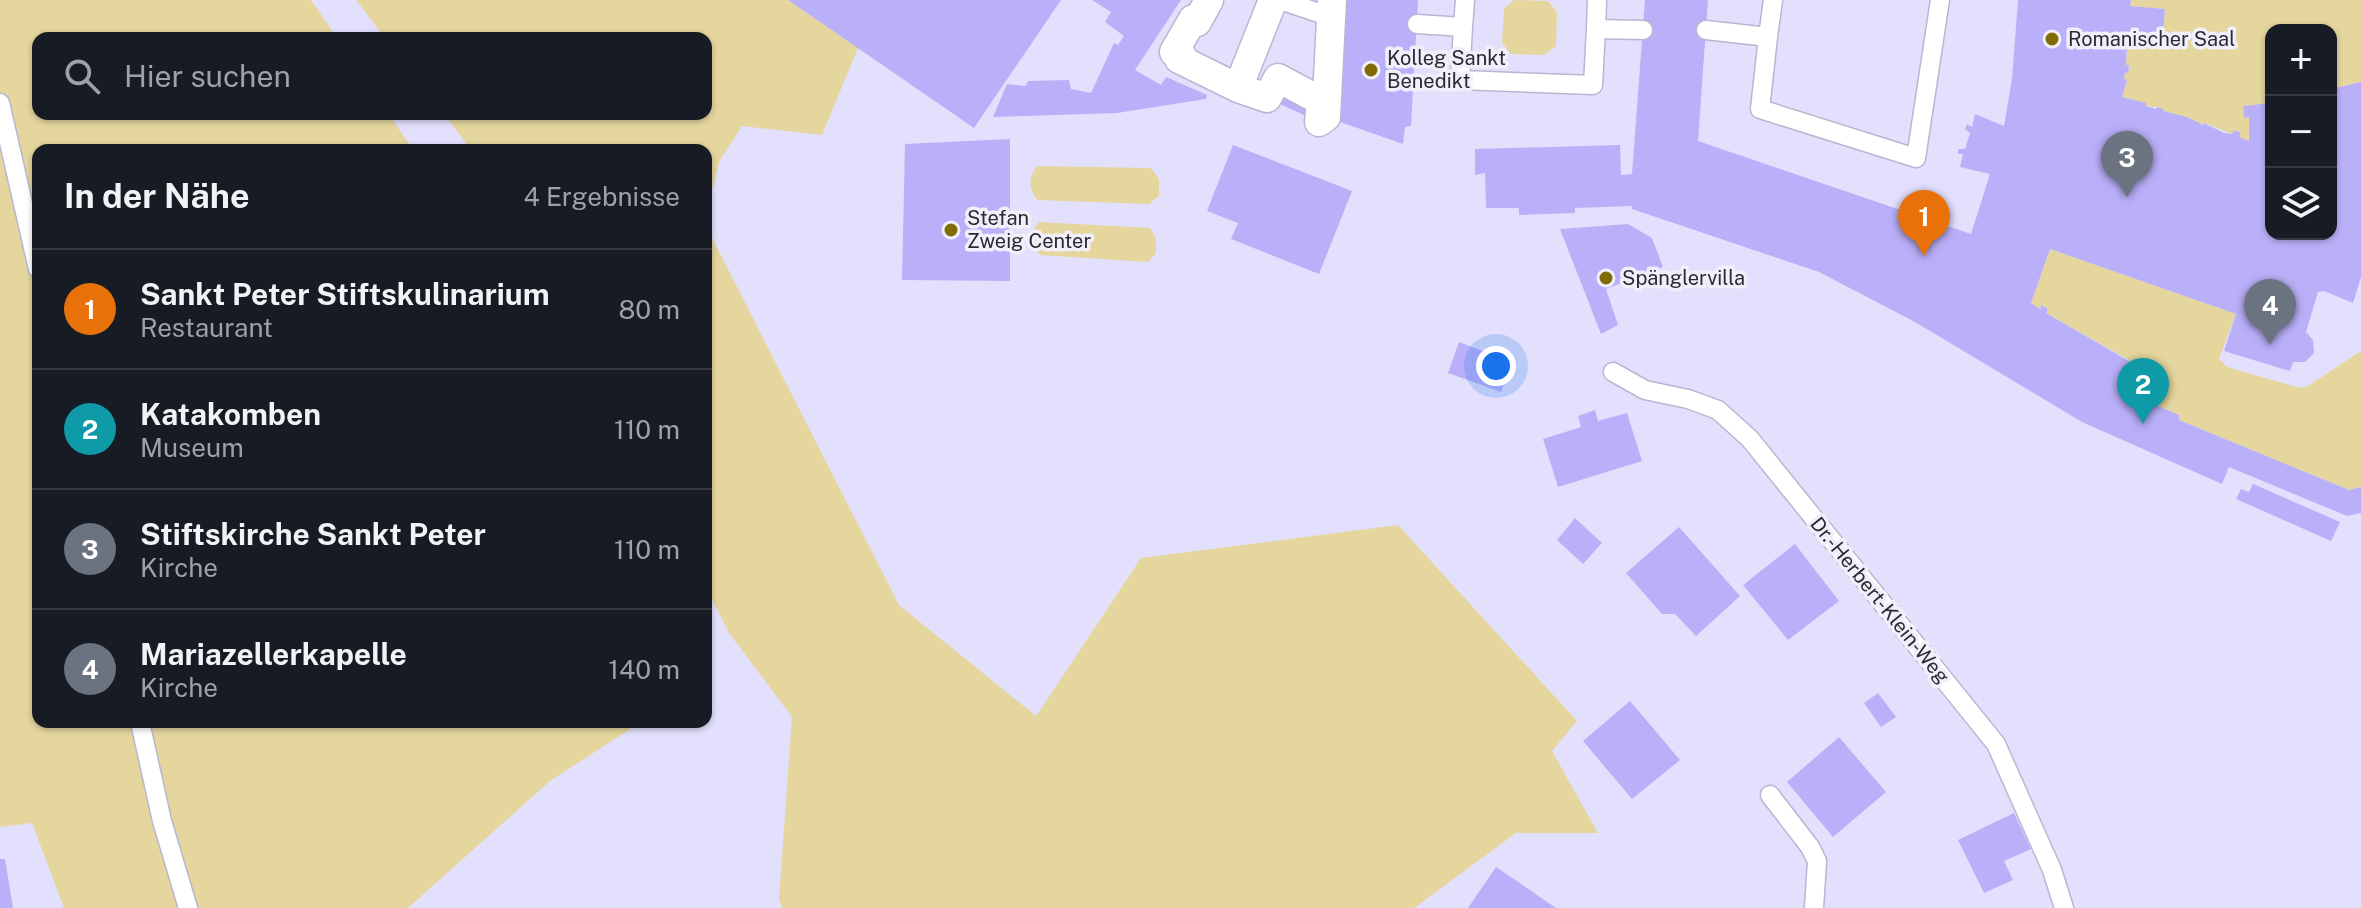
<!DOCTYPE html>
<html lang="de">
<head>
<meta charset="utf-8">
<style>
  :root { --surface:#171b24; --page:#20242c; --text:#f1f3f6; --muted:#9ea1a6; --line:#363941; --accent:#ea580c }
  body { margin:0; font-family:"Public Sans",sans-serif; background:var(--page); color:var(--text) }
  .controls { position:absolute; right:24px; top:24px; display:grid; overflow:hidden; border-radius:16px; box-shadow:0 2px 6px #0004 }
  .controls button { width:72px; height:72px; display:grid; place-items:center; padding:0; border:0; border-bottom:2px solid var(--line); background:var(--surface); color:var(--text); font:40px sans-serif }
  .you { position:absolute; left:1496px; top:366px; width:28px; height:28px; margin:-20px; border:6px solid #fff; border-radius:50%; background:#1a73e8; box-shadow:0 0 0 12px #1a73e833 }
  .badge { display:grid; place-items:center; width:52px; height:52px; border-radius:50%; background:var(--accent); color:#fff; font-size:26px; font-weight:700 }
  .pin { position:absolute; translate:-50% -66px; filter:drop-shadow(0 2px 4px #0008) }
  .pin::after { content:''; position:absolute; top:42px; width:28px; height:24px; background:inherit; clip-path:polygon(0 0,100% 0,50% 100%) }
  .list { margin:0; padding:0; list-style:none }
  h2 { display:flex; justify-content:space-between; align-items:center; height:104px; margin:0; padding:0 32px; font-size:34px }
  h2 small { font-size:26px; font-weight:400; color:var(--muted) }
  .list li { display:grid; grid-template-columns:52px 1fr auto; gap:24px; align-items:center; box-sizing:border-box; height:120px; padding:0 32px; border-top:2px solid var(--line) }
  .list b { display:block; font-size:30px; white-space:nowrap }
  .list p { margin:0; font-size:26px; white-space:nowrap; color:var(--muted) }
  .list em { font-size:26px; font-style:normal; color:var(--muted) }
  .icon { flex:none; width:44px; height:44px; fill:none; stroke:currentColor; stroke-width:2; stroke-linecap:round; stroke-linejoin:round }
  .map { position:relative; flex:none; width:2361px; height:908px; overflow:hidden }
  .search { position:absolute; background:var(--surface); box-shadow:0 2px 6px #0004; left:32px; top:32px; width:680px; height:88px; display:flex; align-items:center; gap:20px; box-sizing:border-box; padding:0 28px; border-radius:16px; color:var(--muted); font-size:30px }
  .panel { position:absolute; background:var(--surface); box-shadow:0 2px 6px #0004; left:32px; top:144px; width:680px; height:584px; border-radius:16px }
  .map>svg:first-child { display:block }
  .green { fill:#e5d69e }
  .building { fill:#bab0fa }
  .lines { fill:none; stroke-linecap:round; stroke-linejoin:round }
  .service-casing { stroke:#b8b6d1; stroke-width:21 }
  .pedestrian-casing { stroke:#b8b6d1; stroke-width:31 }
  .service { stroke:#fff; stroke-width:18 }
  .pedestrian { stroke:#fff; stroke-width:28 }
  .poi-dot { fill:#806b05; stroke:#f0effa; stroke-width:3 }
  .labels { text-anchor:middle; dominant-baseline:central; stroke-width:7; stroke-linejoin:round; paint-order:stroke }
  .poi-label { font-size:20px; fill:#2a2934; stroke:#f0effa; text-anchor:start }
  .street-label { font-size:20px; fill:#2a2934; stroke:#f0effa }
</style>
</head>
<body>
<div class="map">
<svg width="2361" height="908" viewBox="0 0 2361 908">
  <rect width="100%" height="100%" fill="#e2e0fc"/>
  <path class="green" d="M0,0H311L337,38H38V114H389L413,150H38V722H641L550,781L408,908H64L32,823L0,827Z
    M356,0H788L858,48L822,135L742,126L720,160L706,213V150H471L444,114H706V38H385Z
    M1514,0L1548,1L1557,12L1556,46L1544,55L1511,54L1502,43L1504,9Z
    M2131,0H2361V82L2331,89V30H2271V103L2243,107L2244,118L2249,117V141L2239,137L2240,133L2235,130L2232,134L2205,123L2203,125L2187,117L2163,111L2157,107L2146,106V103L2122,97L2127,80L2124,79L2125,72L2128,73L2129,66L2126,65L2127,44L2162,47L2165,9L2130,6Z
    M1037,166L1151,168L1159,179V196L1149,204L1037,200C1028,187 1028,178 1037,166Z
    M1039,222L1150,228L1156,238V253L1148,262L1040,255L1032,246L1031,233Z
    M706,226L899,605L1036,716L1141,558L1398,525L1577,721L1552,751L1598,833H1516L1414,908H782L779,899L792,717L729,633L706,587Z
    M2050,249L2236,314L2219,359L2227,367L2300,388L2308,386L2361,351V487L2349,490L2179,420V415L2125,392L2141,367L2046,313L2048,309L2043,305L2040,309L2031,303Z"/>
  <path class="building" d="M788,0H1061L974,128Z
    M1092,0H1181L1135,70L1161,85L1166,77L1207,95L1206,99L1117,113L993,117L1007,84L1026,86L1028,81L1069,80L1071,89L1091,93L1114,43L1118,45L1124,36L1105,22L1111,12Z
    M1332,0H1418L1411,126L1405,127L1403,144L1326,117Z
    M1645,0H1708L1698,141L1971,234L1990,174L1960,167L1963,154H1958V149H1965L1970,133L1965,129L1967,124L1972,127L1975,114L2004,126L2012,79L2018,0H2131L2130,6L2165,9L2162,48L2127,44L2126,65H2129L2128,73L2125,72L2124,79L2127,80L2122,97L2146,103V106L2156,109L2157,107L2163,109V111L2187,117L2203,125L2204,123L2224,133L2232,134L2234,130L2241,133L2239,137L2249,141V117L2244,118L2243,106L2271,103V234H2331V89L2361,82V277L2353,303L2324,291L2318,292L2306,332L2313,340L2314,353L2305,362H2293L2290,371L2224,351L2236,314L2050,249L2031,303L2040,309L2042,305L2048,309L2046,313L2141,368L2125,392L2179,415V420L2349,490L2361,487V513L2347,516L2229,467L2222,484L2082,422L1915,322L1819,272L1632,209V206L1575,208V213L1519,215V208H1486L1485,173L1475,175V149L1620,145L1621,175L1632,174Z
    M1278,78L1319,122L1267,98Z
    M1010,139V281L902,280L905,144Z
    M1233,145L1352,191L1319,274L1231,239L1238,223L1207,211Z
    M1628,224L1652,238L1663,267L1606,289L1618,325L1601,334L1560,229Z
    M1459,342L1512,362L1501,392L1448,373Z
    M1595,410L1598,421L1627,413L1642,461L1558,487L1543,439L1581,427L1578,416Z
    M2253,484L2340,522L2331,541L2236,499L2241,489L2249,492Z
    M1575,518L1602,543L1583,564L1557,540Z
    M1679,527L1740,596L1696,636L1675,614H1662L1626,573Z
    M1795,544L1839,601L1788,640L1743,585Z
    M1878,693L1896,717L1881,727L1864,703Z
    M1630,701L1680,760L1632,799L1583,741Z
    M1839,737L1886,792L1833,837L1787,782Z
    M2014,813L2031,849L2004,861L2013,880L1984,893L1958,840Z
    M0,859H5L13,908H0Z
    M1496,867L1527,888L1556,908H1468Z"/>
  <g class="lines">
    <g class="service-casing">
      <path id="service" d="M1280,0L1331,17
        M1597,0L1596,29L1643,30
        M1417,24L1463,27L1465,0
        M1463,27L1460,80L1593,85L1596,29
        M1706,30L1768,37L1773,0
        M1768,37L1760,109L1916,158L1940,0
        M0,103L38,269
        M1613,372L1645,390L1688,399L1718,410L1750,439L1996,744L2052,870L2064,908
        M140,722L162,821L188,908
        M1770,795L1810,847L1817,861L1814,908"/>
    </g>
    <g class="pedestrian-casing">
      <path id="pedestrian" d="M1209,0L1197,22L1193,19L1174,52L1182,56L1179,59L1238,88L1267,98L1278,78L1321,101L1319,122L1326,117L1332,0
        M1238,88L1273,0"/>
    </g>
    <use href="#service" class="service"/>
    <use href="#pedestrian" class="pedestrian"/>
  </g>
  <g class="poi-dot">
    <circle cx="2052" cy="39" r="8"/>
    <circle cx="1371" cy="70" r="8"/>
    <circle cx="951" cy="230" r="8"/>
    <circle cx="1606" cy="278" r="8"/>
  </g>
  <g class="labels">
    <g class="poi-label">
      <text x="2068" y="39">Romanischer Saal</text>
      <text x="1387" y="58">Kolleg Sankt<tspan x="1387" dy="23">Benedikt</tspan></text>
      <text x="967" y="218">Stefan<tspan x="967" dy="23">Zweig Center</tspan></text>
      <text x="1622" y="278">Spänglervilla</text>
    </g>
    <g class="street-label">
      <text transform="translate(1880 600) rotate(51)">Dr.-Herbert-Klein-Weg</text>
    </g>
  </g>
</svg>
<div class="controls">
<button>+</button>
<button>−</button>
<button><svg class="icon" aria-label="layers" viewBox="0 0 24 24"><path d="M12 4l9 5-9 5-9-5zM3 14l9 5 9-5"/></svg></button>
</div>
<div class="you"></div>
<div class="pin badge" style="left:1924px;top:256px;background:#e8710a">1</div>
<div class="pin badge" style="left:2143px;top:424px;background:#0f9aa8">2</div>
<div class="pin badge" style="left:2127px;top:197px;background:#6b7280">3</div>
<div class="pin badge" style="left:2270px;top:345px;background:#6b7280">4</div>
<div class="search"><svg class="icon" aria-label="search" viewBox="0 0 24 24"><circle cx="10" cy="10" r="6"/><path d="M15 15l6 6"/></svg>Hier suchen</div>
<section class="panel">
<h2>In der Nähe<small>4 Ergebnisse</small></h2>
<ul class="list">
<li><span class="badge" style="background:#e8710a">1</span><div><b>Sankt Peter Stiftskulinarium</b><p>Restaurant</p></div><em>80 m</em></li>
<li><span class="badge" style="background:#0f9aa8">2</span><div><b>Katakomben</b><p>Museum</p></div><em>110 m</em></li>
<li><span class="badge" style="background:#6b7280">3</span><div><b>Stiftskirche Sankt Peter</b><p>Kirche</p></div><em>110 m</em></li>
<li><span class="badge" style="background:#6b7280">4</span><div><b>Mariazellerkapelle</b><p>Kirche</p></div><em>140 m</em></li>
</ul>
</section>
</div>
</body>
</html>
